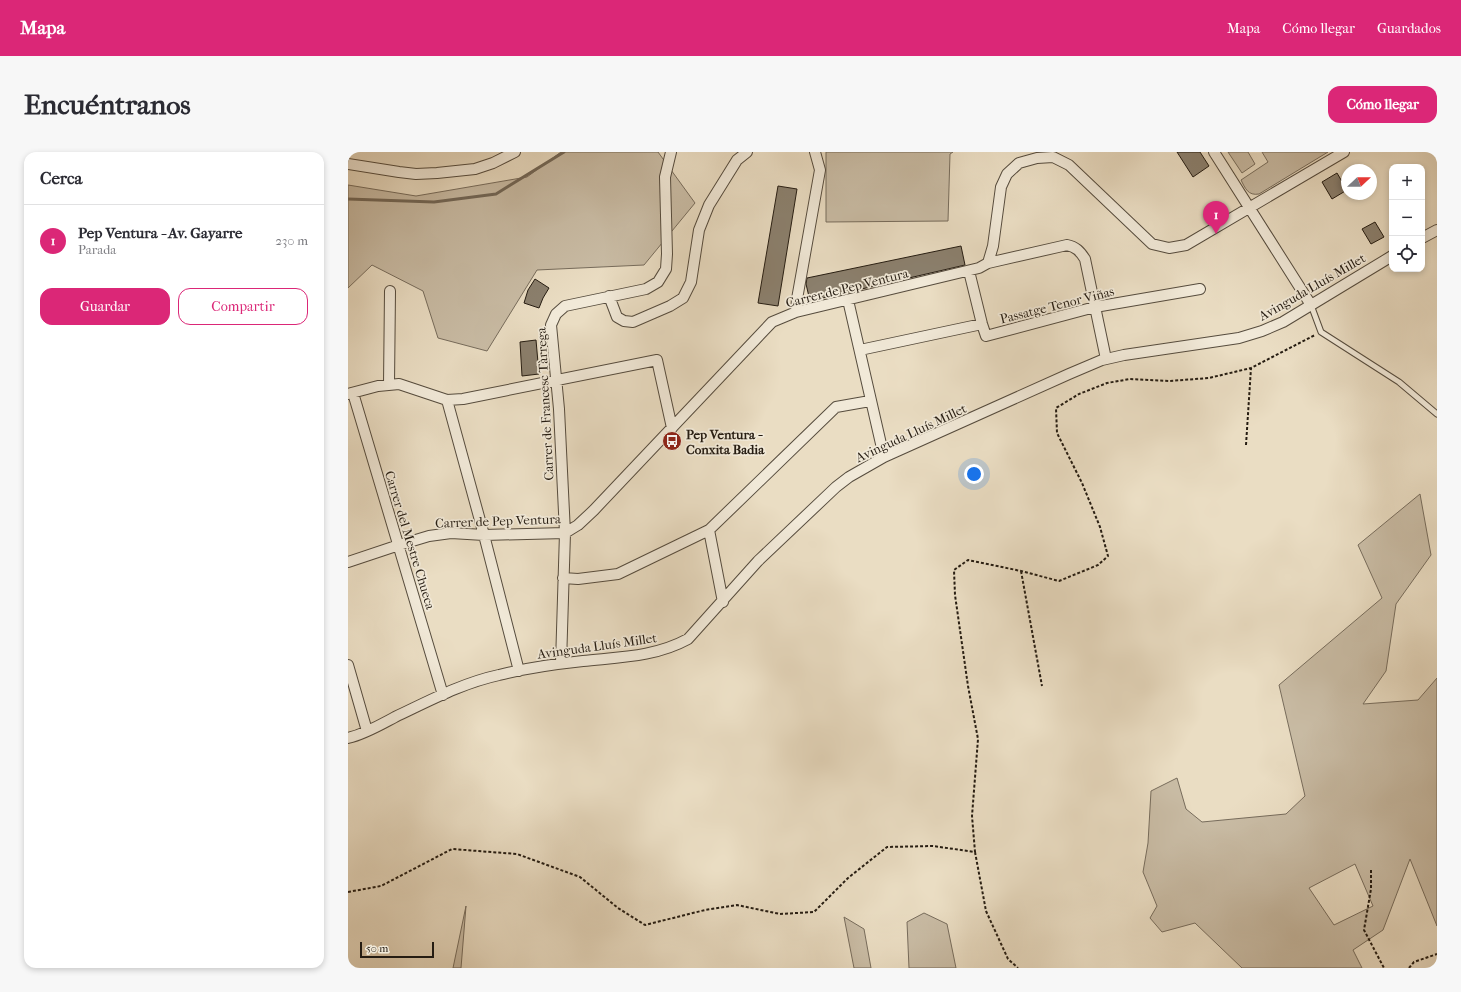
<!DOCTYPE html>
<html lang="es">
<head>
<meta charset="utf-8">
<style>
  :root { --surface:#fff; --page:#f7f7f7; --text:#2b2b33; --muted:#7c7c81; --line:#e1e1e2; --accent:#db2777 }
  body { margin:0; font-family:"IM FELL French Canon",serif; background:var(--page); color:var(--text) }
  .controls { position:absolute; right:12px; top:12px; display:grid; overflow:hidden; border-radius:8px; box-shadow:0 2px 6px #0003 }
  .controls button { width:36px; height:36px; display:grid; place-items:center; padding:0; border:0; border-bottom:1px solid var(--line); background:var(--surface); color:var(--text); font:20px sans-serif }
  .compass { position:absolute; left:993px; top:12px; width:36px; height:36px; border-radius:50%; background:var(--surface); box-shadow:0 2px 6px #0003; rotate:68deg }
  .scale { position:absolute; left:12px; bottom:10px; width:74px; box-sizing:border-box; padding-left:4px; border:2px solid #251c12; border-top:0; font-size:11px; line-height:14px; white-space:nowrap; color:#251c12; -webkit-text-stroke:3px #f1e9d8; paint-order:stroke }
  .you { position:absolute; left:626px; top:322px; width:14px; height:14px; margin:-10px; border:3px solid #fff; border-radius:50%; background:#1a73e8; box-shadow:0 0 0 6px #1a73e833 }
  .badge { display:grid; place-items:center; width:26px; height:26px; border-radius:50%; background:var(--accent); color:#fff; font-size:13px; font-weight:700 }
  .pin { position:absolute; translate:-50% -33px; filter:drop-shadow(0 1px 2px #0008) }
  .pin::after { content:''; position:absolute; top:21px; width:14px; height:12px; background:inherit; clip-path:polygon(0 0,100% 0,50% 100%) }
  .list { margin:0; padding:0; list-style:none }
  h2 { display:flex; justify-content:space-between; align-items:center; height:52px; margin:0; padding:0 16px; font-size:17px }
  h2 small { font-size:13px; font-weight:400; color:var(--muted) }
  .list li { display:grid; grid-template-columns:26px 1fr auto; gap:12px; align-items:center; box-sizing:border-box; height:72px; padding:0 16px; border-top:1px solid var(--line) }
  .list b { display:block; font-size:15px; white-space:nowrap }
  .list p { margin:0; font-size:13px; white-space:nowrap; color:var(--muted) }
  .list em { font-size:13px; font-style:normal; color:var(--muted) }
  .actions { display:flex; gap:8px; padding:12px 16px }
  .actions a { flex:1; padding:9px 0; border:1px solid var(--accent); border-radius:12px; text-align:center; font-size:14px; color:var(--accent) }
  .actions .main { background:var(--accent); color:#fff }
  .icon { flex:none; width:22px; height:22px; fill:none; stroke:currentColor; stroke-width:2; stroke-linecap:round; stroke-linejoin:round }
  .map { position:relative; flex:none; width:1089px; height:816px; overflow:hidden; border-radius:12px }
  header { display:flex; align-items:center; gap:24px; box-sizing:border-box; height:56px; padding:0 20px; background:var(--accent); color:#fff }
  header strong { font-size:19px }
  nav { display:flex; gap:22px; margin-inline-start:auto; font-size:14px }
  .intro { display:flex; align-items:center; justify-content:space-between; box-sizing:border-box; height:96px; padding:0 24px }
  h1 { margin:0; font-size:28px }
  .button { padding:10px 18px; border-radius:12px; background:var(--accent); color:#fff; font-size:14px; font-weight:700 }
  main { display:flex; gap:24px; padding:0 24px }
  aside { flex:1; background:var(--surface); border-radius:12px; box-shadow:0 2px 6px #0003 }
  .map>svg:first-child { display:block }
  .green { fill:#c9bca5; stroke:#776c5c; fill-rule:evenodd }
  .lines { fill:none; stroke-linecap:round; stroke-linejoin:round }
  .stream { stroke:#736858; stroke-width:3 }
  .building { fill:#8b806e; stroke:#251c12 }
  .service-casing { stroke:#564c3e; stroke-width:7 }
  .minor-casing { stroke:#564c3e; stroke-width:12 }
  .path { stroke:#251c12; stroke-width:2; stroke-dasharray:3 2; stroke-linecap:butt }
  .service { stroke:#f1e9d8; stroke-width:5 }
  .minor { stroke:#f1e9d8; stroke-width:10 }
  .labels { text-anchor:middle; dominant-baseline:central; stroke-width:3.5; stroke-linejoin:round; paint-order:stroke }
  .street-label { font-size:13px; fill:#251c12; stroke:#f1e9d8 }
  .poi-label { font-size:13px; font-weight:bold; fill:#251c12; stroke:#f1e9d8; text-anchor:start }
</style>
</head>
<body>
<header>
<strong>Mapa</strong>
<nav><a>Mapa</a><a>Cómo llegar</a><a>Guardados</a></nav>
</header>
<div class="intro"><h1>Encuéntranos</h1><a class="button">Cómo llegar</a></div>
<main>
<aside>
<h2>Cerca<small></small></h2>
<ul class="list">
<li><span class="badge">1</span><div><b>Pep Ventura - Av. Gayarre</b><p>Parada</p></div><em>230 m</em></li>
</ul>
<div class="actions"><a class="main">Guardar</a><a>Compartir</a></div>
</aside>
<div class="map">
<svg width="1089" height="816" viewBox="0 0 1089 816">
  <rect width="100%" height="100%" fill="#eaddc3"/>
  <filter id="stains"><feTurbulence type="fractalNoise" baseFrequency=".005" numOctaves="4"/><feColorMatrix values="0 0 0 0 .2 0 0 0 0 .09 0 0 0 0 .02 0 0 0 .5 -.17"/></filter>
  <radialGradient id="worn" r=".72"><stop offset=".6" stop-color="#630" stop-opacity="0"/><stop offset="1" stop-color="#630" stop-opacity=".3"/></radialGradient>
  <path class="green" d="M213,0H310L347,51L296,113L189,118L139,199L90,186L75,139L24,113L0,136V33L68,44L179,25Z
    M478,0H605L602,2L600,69L478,70Z
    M880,0H900L907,12L894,21Z
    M914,0H980L911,42C900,44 897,36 893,28L920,10Z
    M1072,342L1083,403L1048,452L1038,519L1015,552L1070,548L1089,526V774L1062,707L1035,778L1005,798L1014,816H894L847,771L814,780L802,766L809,754L795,720L800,691L803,639L829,626L838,657L854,670L938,662L957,644L931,533L1034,446L1010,393ZM1007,712L1025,754L986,773L961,736Z
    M118,754L113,816H105Z
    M576,761L599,772L608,816H561L559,770Z
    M496,765L516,777L523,816H506Z"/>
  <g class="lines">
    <path class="stream" d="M0,47L86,50L148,42L216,0"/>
  </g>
  <path class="building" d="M829,0H852L861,14L845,25Z
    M989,21L999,38L984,47L974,30Z
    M430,34L449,37L430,154L410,151Z
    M1027,70L1036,85L1023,92L1014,77Z
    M613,94L617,113L462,149L458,132L459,126Z
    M187,127L201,136L195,146L191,156L176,151L180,138Z
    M188,188L191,222L174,224L172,190Z"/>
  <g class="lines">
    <g class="service-casing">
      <path id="service" d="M963,153L973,180L1051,230L1089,262"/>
    </g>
    <g class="minor-casing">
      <path id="minor" d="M866,0L963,153
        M0,12L51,20L68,22L89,21L127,17L145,11L167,0
        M1074,86L1089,78
        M640,111L719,93C728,95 732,99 737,107L758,207
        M621,119L634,172L638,184L747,155L852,137
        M261,144L269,165L276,169L285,170L322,154L335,146L343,130L351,78L361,53L389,8L399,0
        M500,148L536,305
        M448,160L449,147L472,18L467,0
        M512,198L634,172
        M41,232L42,139
        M5,241L95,543
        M0,242L30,234L51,232L99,248L115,247L309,208L324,276
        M99,248L136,383L171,519
        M361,378L375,450
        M0,410L51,393L81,384L103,381L136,383L217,381L230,373L246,358L424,170L448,160L631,116L640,111L645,94L653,35L659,22L671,11L689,6L705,5L721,13L804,92L821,96L838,93L996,0
        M215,426L230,427L270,422L361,378L488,255L522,249
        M213,511L217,381L211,257L203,173L208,162L217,154L298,137L310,130L318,117L319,102L317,25L323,0
        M0,513L19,579
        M0,586C17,582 32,573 47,565C81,549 114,531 151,523C178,516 207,512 235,509C272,505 307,505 340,487L410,409L488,335L501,325L536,305L721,222L754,208L776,203L891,186L914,179L935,170L1044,104"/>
    </g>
    <path class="path" d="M898,293L903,216
      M673,419L694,534
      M627,700L638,759L660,807L670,816
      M1023,718V737L1016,778L1036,816
      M0,740L33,734L104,697L169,702L232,725L270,756L297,773L357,758L389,753L432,762L466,760L500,726L539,695L585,694L627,700L624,664L630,587L620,534L607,443L606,418L620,408L673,419L711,429L750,413L760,404L752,375L734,331L709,281L708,256L731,242L759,231L782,227L821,229L861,226L903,216L967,183
      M1061,816L1066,810L1089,802"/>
    <use href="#service" class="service"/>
    <use href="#minor" class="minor"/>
  </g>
  <defs>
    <g id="bus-disc" transform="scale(1)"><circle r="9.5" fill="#8f2418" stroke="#f1e9d8"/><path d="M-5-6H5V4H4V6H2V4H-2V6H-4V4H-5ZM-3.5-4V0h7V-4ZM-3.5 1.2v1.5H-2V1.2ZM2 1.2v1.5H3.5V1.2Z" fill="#fff"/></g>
  </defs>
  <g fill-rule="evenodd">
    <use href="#bus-disc" x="324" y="289"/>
  </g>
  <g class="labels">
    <g class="street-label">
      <text transform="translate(964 135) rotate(-30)">Avinguda Lluís Millet</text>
      <text transform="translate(499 136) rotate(-14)">Carrer de Pep Ventura</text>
      <text transform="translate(709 153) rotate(-14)">Passatge Tenor Viñas</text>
      <text transform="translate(197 252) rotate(-93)">Carrer de Francesc Tàrrega</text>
      <text transform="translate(563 281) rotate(-25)">Avinguda Lluís Millet</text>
      <text transform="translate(150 369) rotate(-2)">Carrer de Pep Ventura</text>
      <text transform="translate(62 388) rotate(73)">Carrer del Mestre Chueca</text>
      <text transform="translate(249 494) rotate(-8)">Avinguda Lluís Millet</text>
    </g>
    <g class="poi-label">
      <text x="338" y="282">Pep Ventura -<tspan x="338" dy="15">Conxita Badia</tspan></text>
    </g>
  </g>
  <rect width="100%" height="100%" filter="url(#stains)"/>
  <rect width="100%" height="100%" fill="url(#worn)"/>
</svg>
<div class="controls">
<button>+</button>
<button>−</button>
<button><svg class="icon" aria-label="locate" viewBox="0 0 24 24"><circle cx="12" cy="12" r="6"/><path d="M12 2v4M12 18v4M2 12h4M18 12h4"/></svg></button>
</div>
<svg class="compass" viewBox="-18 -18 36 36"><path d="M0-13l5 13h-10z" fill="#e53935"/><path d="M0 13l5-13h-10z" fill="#7c7c81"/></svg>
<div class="scale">50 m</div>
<div class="you"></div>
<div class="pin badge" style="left:868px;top:82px">1</div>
</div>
</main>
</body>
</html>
